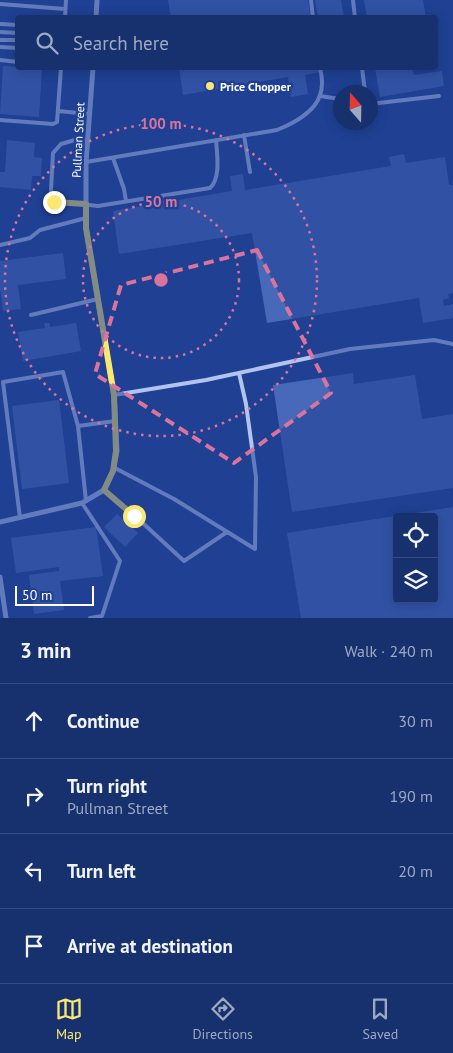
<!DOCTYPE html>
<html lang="en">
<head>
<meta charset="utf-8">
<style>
  :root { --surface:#17306e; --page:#243c76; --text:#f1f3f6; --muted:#9ea9c2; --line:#364b81; --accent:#fbe872 }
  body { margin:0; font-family:"PT Sans",sans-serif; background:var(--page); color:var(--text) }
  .controls { position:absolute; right:15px; bottom:15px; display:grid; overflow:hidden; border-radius:5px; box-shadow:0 2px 12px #0003 }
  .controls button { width:45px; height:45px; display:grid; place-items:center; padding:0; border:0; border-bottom:1px solid var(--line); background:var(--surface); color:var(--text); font:25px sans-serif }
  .compass { position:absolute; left:333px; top:85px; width:45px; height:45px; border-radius:50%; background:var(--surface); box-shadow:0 2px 12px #0003; rotate:340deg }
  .scale { position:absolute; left:15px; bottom:12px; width:79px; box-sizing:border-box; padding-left:5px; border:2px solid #fff; border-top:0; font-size:14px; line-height:18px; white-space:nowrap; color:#fff; -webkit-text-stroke:4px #1f4093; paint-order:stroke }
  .stop { position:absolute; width:15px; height:15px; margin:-11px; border:4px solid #fbe872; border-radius:50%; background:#fff }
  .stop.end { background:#fbe872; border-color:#fff; box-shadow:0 1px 5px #0008 }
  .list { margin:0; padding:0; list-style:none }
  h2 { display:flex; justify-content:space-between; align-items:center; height:65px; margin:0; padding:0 20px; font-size:21px }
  h2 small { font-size:16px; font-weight:400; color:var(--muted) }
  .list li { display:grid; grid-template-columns:32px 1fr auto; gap:15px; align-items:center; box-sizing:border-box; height:75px; padding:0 20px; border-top:1px solid var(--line) }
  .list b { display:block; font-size:19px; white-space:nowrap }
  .list p { margin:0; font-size:16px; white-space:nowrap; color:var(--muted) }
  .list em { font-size:16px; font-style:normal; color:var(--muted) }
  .icon { flex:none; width:28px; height:28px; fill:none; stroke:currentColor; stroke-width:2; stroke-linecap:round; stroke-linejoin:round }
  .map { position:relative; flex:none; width:453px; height:618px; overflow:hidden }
  .search { position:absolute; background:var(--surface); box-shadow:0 2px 12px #0003; left:15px; right:15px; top:15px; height:55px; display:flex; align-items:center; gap:12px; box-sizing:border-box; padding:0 18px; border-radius:5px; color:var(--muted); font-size:19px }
  .sheet { height:365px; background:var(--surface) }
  nav { display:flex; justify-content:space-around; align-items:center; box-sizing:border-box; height:70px; border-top:1px solid var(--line); background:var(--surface); font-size:14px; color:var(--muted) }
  nav a { display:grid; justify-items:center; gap:2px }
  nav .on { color:var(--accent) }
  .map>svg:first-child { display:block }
  .building { fill:#4869b9; fill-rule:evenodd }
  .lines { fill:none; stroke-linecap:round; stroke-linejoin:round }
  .service { stroke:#b2c4ee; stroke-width:4 }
  .minor { stroke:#b2c4ee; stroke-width:5 }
  .route { stroke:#fbe872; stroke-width:6 }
  .marked { fill:none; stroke:#da749d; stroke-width:4; stroke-dasharray:10 6; stroke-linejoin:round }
  .ring { fill:none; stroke:#da749d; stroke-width:2.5; stroke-dasharray:2.5 5 }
  .poi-dot { fill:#fbe872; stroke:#1f4093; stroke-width:2 }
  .labels { text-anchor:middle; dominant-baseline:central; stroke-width:5; stroke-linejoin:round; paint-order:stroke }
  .poi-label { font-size:12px; font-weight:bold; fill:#fff; stroke:#1f4093; text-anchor:start }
  .street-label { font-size:12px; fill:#fff; stroke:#1f4093 }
  .centre { fill:#da749d; stroke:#1f4093; stroke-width:2.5 }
  .ring-label { font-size:15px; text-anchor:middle; font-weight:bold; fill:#da749d; stroke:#1f4093; stroke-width:5; stroke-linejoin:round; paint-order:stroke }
</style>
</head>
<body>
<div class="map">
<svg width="453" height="618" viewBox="0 0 453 618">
  <rect width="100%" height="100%" fill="#1f4093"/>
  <path class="building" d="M168,0H308L311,18H171Z
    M315,0H341L344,18H318Z
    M364,0H423L426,18H367Z
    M3,66L42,68L39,117L0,114Z
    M179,68H319L320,72L305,75L308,94L291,97L288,77L183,95Z
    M375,68H412L414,75L442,71L444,86L380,97Z
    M7,140L35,143L34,157L42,158L41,176H32L31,190L0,187V172H5Z
    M404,154L406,163L445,157L449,185H453V293L448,294L449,298L443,300L444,306L453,304V318L423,323L419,298L267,323L252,233L119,254L113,211L232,191L230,176L243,174L245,190L391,166L389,157Z
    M63,253L66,279L18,285L21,309L3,311L0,288V261Z
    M44,323H50V327L76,323L81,351L23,361L18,332L45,328Z
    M353,373L354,384L415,375L422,419L453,414V488L292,512L273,385Z
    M59,400L69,483L22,489L12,406Z
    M453,507V618H301L287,533ZM397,517H434V599H397Z
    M117,514L138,533L125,547L104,527Z
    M96,527L103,576L60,581L64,610L34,614L29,575L59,571V567L16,573L11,538Z"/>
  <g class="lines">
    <path class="service" d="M311,0L313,18
      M353,0L355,18
      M0,4L65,9
      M65,18L66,0
      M0,24L18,25
      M0,32L18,33
      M0,40H18
      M0,47L18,48
      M0,60L18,62
      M362,68L365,92
      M320,96L340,99
      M370,104L439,96
      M58,111L89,114
      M0,120L53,124L57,122L61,68
      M244,135L250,172
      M88,141L75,140L61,144L53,153L51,190L54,201L98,206L210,188C221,178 217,154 216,140
      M113,158L124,189L126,201
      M86,162L277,130C292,124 315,112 320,95C323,87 322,76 320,68
      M0,245L30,238L40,230L86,218
      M31,315L98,299
      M114,395L206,380L350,349L434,340L453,344
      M113,467L174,499L255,549L256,477L246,404L239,373
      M104,490L134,515L184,561L227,532
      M86,501L78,426L115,421
      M82,503L120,561L102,616L90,618
      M20,518L3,382L63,372L78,426"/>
    <path class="minor" d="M96,18L97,0
      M0,522L82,503L104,490L113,471L117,451L114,395L86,228V162L93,68
      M0,577L6,618"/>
  </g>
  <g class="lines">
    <path class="route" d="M54,202L86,204V228L114,395L116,451L113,471L104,490L134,516"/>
  </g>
  <path d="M0 0H453V618H0ZM257,250L331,393L234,463L95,374L121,285Z" fill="#1f4093" fill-opacity=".55" fill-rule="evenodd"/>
  <path class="marked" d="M257,250L331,393L234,463L95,374L121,285Z"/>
  <g class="ring">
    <circle cx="161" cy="280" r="78"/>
    <circle cx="161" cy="280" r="156"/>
  </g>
  <circle class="poi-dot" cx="210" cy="86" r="5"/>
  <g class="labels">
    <g class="poi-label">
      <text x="220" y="86">Price Chopper</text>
    </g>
    <g class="street-label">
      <text transform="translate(78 140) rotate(-87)">Pullman Street</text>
    </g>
  </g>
  <circle cx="161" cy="280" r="8" class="centre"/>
  <g class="ring-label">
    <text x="161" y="129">100 m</text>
    <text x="161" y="207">50 m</text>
  </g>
</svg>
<div class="controls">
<button><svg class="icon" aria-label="locate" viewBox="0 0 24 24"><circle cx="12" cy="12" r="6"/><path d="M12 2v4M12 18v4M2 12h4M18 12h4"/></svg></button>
<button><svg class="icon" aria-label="layers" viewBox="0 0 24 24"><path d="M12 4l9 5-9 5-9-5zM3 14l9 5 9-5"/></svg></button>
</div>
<svg class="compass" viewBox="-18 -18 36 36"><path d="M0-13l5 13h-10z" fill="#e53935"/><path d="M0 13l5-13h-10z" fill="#9ea9c2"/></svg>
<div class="scale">50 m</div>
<div class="stop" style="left:134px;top:516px"></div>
<div class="stop end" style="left:54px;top:202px"></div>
<div class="search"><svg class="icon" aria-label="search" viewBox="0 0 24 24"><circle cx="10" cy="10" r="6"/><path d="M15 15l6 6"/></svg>Search here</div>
</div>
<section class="sheet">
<h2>3 min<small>Walk · 240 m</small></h2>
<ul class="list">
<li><svg class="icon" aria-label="ahead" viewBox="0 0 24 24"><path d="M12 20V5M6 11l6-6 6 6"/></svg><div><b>Continue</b></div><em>30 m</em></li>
<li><svg class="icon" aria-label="right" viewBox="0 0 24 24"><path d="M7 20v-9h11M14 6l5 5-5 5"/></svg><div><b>Turn right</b><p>Pullman Street</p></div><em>190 m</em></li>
<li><svg class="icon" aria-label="left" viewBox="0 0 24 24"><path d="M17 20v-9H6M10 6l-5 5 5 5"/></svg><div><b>Turn left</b></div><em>20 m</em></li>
<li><svg class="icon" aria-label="arrive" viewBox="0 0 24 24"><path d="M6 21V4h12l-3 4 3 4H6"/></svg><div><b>Arrive at destination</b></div></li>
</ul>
</section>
<nav>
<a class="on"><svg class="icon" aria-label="map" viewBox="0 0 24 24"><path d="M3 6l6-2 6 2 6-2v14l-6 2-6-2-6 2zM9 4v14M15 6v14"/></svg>Map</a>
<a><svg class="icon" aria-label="directions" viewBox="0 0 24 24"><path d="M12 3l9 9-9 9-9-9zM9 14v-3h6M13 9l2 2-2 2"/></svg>Directions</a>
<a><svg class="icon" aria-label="saved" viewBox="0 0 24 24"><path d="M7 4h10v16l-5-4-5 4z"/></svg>Saved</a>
</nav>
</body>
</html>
